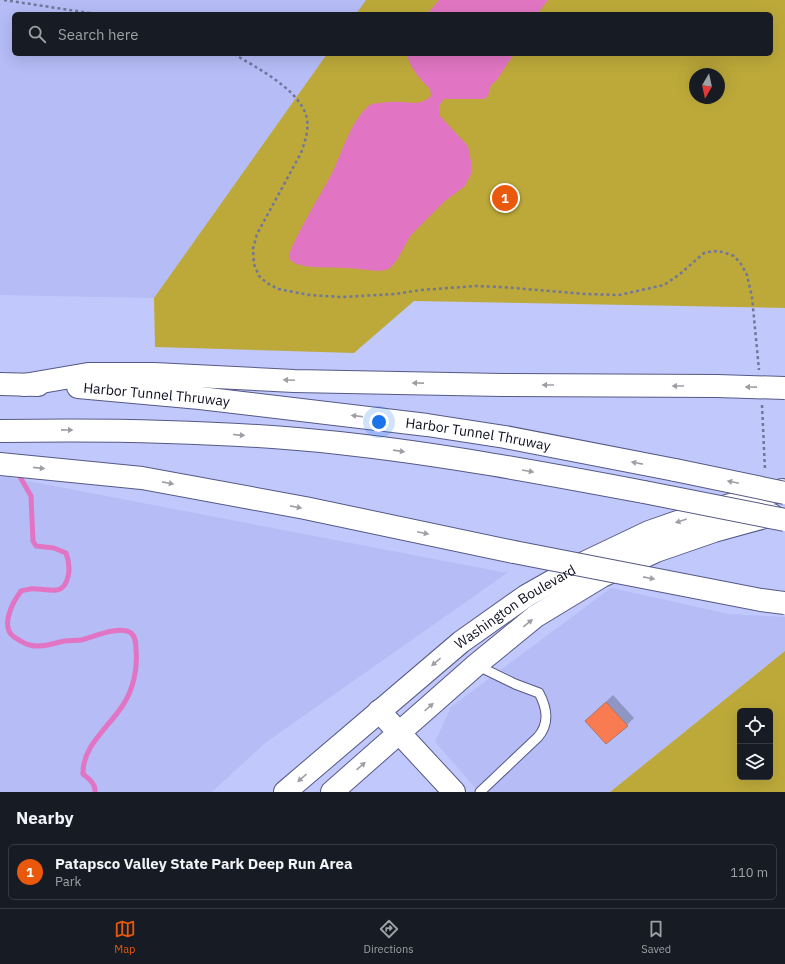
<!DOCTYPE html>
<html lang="en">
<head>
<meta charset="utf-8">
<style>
  :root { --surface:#171b24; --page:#242831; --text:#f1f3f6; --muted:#9ea1a6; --line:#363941; --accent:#ea580c }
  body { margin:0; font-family:"IBM Plex Sans",sans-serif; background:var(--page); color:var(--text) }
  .controls { position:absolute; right:12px; bottom:12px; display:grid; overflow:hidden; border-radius:6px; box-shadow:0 4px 16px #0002 }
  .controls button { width:36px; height:36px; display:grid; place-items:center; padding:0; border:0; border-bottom:1px solid var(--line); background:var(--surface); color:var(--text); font:20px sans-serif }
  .compass { position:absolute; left:689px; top:68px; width:36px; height:36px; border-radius:50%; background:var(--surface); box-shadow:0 4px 16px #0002; rotate:189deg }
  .you { position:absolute; left:379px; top:422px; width:14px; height:14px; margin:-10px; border:3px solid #fff; border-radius:50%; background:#1a73e8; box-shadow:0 0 0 6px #1a73e833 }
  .badge { display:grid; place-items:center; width:26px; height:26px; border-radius:50%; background:var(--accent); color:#fff; font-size:13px; font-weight:700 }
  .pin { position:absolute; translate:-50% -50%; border:2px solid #fff; box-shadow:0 1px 4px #0006 }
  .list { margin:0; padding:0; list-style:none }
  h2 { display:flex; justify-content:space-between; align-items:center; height:52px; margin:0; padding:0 16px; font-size:17px }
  h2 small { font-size:13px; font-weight:400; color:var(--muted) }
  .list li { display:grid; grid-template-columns:26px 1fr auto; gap:12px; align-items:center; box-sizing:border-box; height:56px; margin:0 8px 8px; padding:0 8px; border:1px solid var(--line); border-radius:6px }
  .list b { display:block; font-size:15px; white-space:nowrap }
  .list p { margin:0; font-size:13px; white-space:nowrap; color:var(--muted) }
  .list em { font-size:13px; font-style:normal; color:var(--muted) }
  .icon { flex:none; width:22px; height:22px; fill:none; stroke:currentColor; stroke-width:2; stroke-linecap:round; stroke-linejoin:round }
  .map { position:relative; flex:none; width:785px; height:792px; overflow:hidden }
  .search { position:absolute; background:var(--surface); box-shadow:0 4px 16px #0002; left:12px; right:12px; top:12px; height:44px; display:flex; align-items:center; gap:10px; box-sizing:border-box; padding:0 14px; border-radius:6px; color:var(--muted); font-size:15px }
  .sheet { height:116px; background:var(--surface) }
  nav { display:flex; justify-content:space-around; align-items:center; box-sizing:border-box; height:56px; border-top:1px solid var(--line); background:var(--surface); font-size:11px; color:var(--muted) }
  nav a { display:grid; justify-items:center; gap:2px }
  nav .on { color:var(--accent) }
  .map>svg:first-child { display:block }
  .built { fill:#b5bcf6 }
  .green { fill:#bda93a; fill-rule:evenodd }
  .water { fill:#e175c3 }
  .shadow { fill:#0003 }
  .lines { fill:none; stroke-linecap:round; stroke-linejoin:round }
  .stream { stroke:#e175c3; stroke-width:5 }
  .building { fill:#f97b52; stroke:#ac7766 }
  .lane-casing { stroke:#555986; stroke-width:11 }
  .secondary-casing { stroke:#555986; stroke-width:24 }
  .primary-casing { stroke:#555986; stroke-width:24 }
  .highway-casing { stroke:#555986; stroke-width:24 }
  .path { stroke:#72769b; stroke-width:2.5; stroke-dasharray:3 3; stroke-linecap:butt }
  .lane { stroke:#fff; stroke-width:9 }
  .secondary { stroke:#fff; stroke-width:22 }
  .primary { stroke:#fff; stroke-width:22 }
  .highway { stroke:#fff; stroke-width:22 }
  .highway-bridge-casing { stroke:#555986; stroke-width:24; stroke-linecap:butt }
  .highway-bridge { stroke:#fff; stroke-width:22 }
  .oneway { fill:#9e9ea5 }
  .labels { text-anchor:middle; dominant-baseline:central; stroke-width:3; stroke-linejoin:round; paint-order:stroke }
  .street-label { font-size:14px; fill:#0c0d1f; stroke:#c1c8fb }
</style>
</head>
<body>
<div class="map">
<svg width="785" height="792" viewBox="0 0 785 792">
  <rect width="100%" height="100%" fill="#c1c8fb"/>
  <path class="built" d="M0,0H366L356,14H14V54H327L154,298L0,295Z
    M2,476L507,573L265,743L212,792H0V479Z
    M611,588L729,614L785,617V651L610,792H479L435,742L451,707Z"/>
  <path class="green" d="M366,0H785V308L414,301L354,353L155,347L154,298L327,54H771V14H356ZM695,74H719V98H695Z
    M785,651V792H610ZM740,711H770V777H740Z"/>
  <path class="water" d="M439,0H548L537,14H427Z
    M407,54H514L496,81L491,85L488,96L484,99H444L439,106L440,116L468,146L472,166L471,174L465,186L445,201L411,235L397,260L390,268L386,270L378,271L348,268L310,267L296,264L289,259V254C301,225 318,200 332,173C344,149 350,121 371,104C381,103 391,101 400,102C413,102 420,106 431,96L430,89C421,80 409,67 407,54Z"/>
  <path class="shadow" d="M613,695L634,718L627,725L586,721Z"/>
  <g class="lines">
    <path class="stream" d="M19,475L31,496L33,541L36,546L54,548L66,553C69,561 70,569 68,577C63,596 51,589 37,589C31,588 26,590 21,591C12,603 0,627 14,637C19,640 25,644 30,645C40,648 51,644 60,642C67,640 74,641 81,640C93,637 120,625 131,633C136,637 136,644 136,650C138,668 133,690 123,705C109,727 82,746 83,774C89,779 96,784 95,792"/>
  </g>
  <path class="building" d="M606,702L628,726L606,744L585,721Z"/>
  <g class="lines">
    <g class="lane-casing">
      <path id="lane" d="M476,665L515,684L539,693C547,708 550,723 538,737L480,792"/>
    </g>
    <g class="secondary-casing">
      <path id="secondary" d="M379,711L454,792"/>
    </g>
    <g class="primary-casing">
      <g id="primary">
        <path id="s1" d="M285,792L461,642L526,596L586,562L649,532L709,511L782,490"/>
        <path d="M332,792L476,665L536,616L602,576L656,551L714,531L772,515"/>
      </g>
    </g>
    <g class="highway-casing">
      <g id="highway">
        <path d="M0,384L38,385"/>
        <path d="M24,385L88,374H154L294,381L502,385L717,386"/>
        <path id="s2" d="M78,387L200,398L427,425L505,437L675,470"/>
        <path d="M0,431C113,429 226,431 339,443C441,454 543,473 644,492"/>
        <path d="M0,464L142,478L305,508L514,552"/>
      </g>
    </g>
    <path class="path" d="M4,0L96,14
      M234,54C257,68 297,88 306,115C310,128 305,141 301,153L257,234L253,249L254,264L259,276L267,283L278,289L309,295L342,297L395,294L421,290L476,286L501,287L586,294L619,295L664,285L680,274L704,253L713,251L723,252L734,256L741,264L747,275L752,297L759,370
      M762,405L765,470"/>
    <use href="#lane" class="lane"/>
    <use href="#secondary" class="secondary"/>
    <use href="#primary" class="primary"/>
    <use href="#highway" class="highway"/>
    <g class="highway-bridge-casing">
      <path id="highway-bridge" d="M717,386L785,388
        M675,470L785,493
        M644,492L785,520
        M514,552L761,600L785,603"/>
    </g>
    <use href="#highway-bridge" class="highway-bridge"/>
  </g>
  <defs><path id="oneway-solid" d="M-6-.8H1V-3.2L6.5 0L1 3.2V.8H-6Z"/></defs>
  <g class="oneway">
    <use href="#oneway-solid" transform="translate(289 380) rotate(-178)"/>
    <use href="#oneway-solid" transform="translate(418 383) rotate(-179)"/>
    <use href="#oneway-solid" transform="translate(548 385) rotate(-180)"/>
    <use href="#oneway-solid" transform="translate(678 386) rotate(-180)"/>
    <use href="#oneway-solid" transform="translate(751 387) rotate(-179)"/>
    <use href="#oneway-solid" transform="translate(357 416) rotate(-173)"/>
    <use href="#oneway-solid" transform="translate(67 430) rotate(1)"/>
    <use href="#oneway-solid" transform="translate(239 435) rotate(5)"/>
    <use href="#oneway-solid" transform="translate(399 451) rotate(8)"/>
    <use href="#oneway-solid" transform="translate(637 463) rotate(-169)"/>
    <use href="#oneway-solid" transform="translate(39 468) rotate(6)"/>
    <use href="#oneway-solid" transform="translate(528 471) rotate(10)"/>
    <use href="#oneway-solid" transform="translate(733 482) rotate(-168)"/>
    <use href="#oneway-solid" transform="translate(168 483) rotate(11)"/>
    <use href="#oneway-solid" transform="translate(296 507) rotate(11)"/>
    <use href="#oneway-solid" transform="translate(681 521) rotate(161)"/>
    <use href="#oneway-solid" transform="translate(423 533) rotate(12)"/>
    <use href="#oneway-solid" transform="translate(649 578) rotate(11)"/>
    <use href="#oneway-solid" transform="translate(528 623) rotate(-39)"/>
    <use href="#oneway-solid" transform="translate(436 662) rotate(140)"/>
    <use href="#oneway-solid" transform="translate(429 707) rotate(-42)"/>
    <use href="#oneway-solid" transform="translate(361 766) rotate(-41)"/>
    <use href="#oneway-solid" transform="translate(302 778) rotate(139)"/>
  </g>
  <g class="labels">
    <g class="street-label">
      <text stroke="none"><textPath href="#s2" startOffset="79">Harbor Tunnel Thruway</textPath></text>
      <text stroke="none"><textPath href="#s2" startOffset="403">Harbor Tunnel Thruway</textPath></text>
      <text stroke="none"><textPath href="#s1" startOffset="296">Washington Boulevard</textPath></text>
    </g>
  </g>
</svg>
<div class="controls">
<button><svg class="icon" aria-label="locate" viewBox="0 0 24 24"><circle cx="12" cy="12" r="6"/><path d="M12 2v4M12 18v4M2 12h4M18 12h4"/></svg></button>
<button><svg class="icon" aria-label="layers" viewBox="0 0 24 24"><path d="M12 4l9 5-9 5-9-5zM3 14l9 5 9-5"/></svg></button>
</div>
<svg class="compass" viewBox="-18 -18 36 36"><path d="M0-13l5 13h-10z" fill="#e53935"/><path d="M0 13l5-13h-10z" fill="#9ea1a6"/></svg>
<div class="you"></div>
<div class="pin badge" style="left:505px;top:198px">1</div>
<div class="search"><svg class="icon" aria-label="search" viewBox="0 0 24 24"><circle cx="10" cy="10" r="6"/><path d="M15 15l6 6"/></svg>Search here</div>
</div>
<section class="sheet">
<h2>Nearby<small></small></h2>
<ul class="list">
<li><span class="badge">1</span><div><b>Patapsco Valley State Park Deep Run Area</b><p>Park</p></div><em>110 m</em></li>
</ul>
</section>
<nav>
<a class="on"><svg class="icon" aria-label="map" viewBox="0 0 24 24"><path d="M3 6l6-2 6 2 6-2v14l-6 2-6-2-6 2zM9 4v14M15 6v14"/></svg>Map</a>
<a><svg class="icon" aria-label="directions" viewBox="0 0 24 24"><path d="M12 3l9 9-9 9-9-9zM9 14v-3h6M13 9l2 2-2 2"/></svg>Directions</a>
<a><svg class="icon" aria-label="saved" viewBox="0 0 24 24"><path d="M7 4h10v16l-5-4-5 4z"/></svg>Saved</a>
</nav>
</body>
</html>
